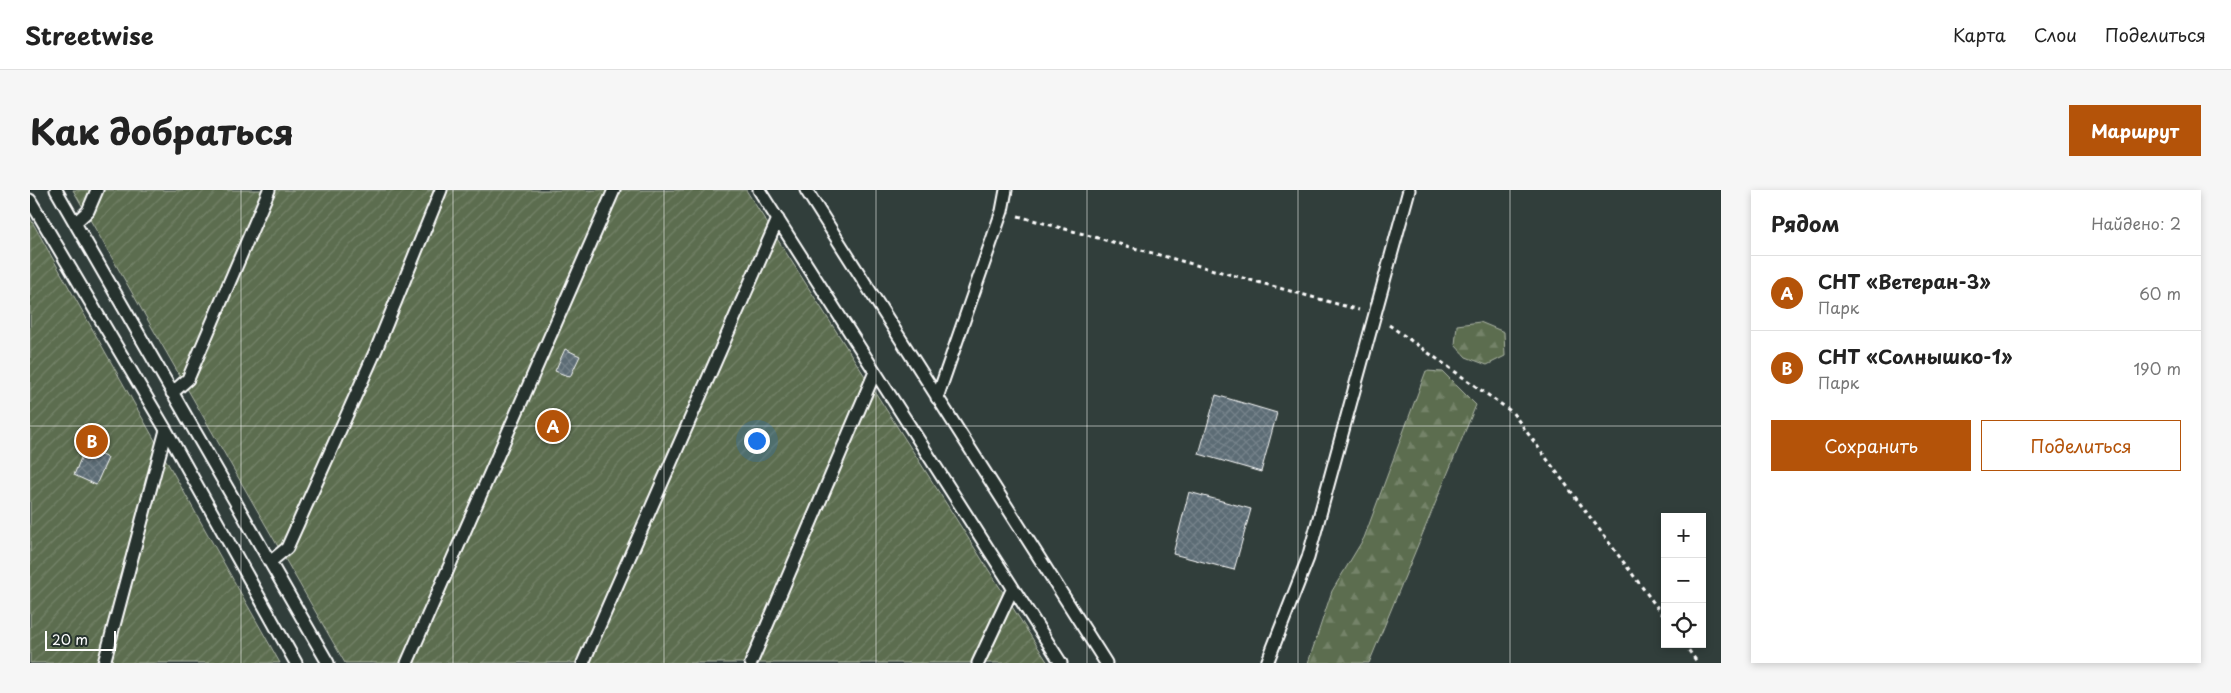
<!DOCTYPE html>
<html lang="ru">
<head>
<meta charset="utf-8">
<style>
  :root { --surface:#fff; --page:#f6f6f6; --text:#222; --muted:#767676; --line:#e0e0e0; --accent:#b45309 }
  body { margin:0; font-family:"Playpen Sans",sans-serif; background:var(--page); color:var(--text) }
  .controls { position:absolute; right:15px; bottom:15px; display:grid; overflow:hidden; border-radius:0px; box-shadow:0 2px 8px #0003 }
  .controls button { width:45px; height:45px; display:grid; place-items:center; padding:0; border:0; border-bottom:1px solid var(--line); background:var(--surface); color:var(--text); font:25px sans-serif }
  .scale { position:absolute; left:15px; bottom:12px; width:71px; box-sizing:border-box; padding-left:5px; border:2px solid #fff; border-top:0; font-size:14px; line-height:18px; white-space:nowrap; color:#fff; -webkit-text-stroke:4px #26332d; paint-order:stroke }
  .you { position:absolute; left:726px; top:250px; width:18px; height:18px; margin:-12px; border:4px solid #fff; border-radius:50%; background:#1a73e8; box-shadow:0 0 0 8px #1a73e833 }
  .badge { display:grid; place-items:center; width:32px; height:32px; border-radius:50%; background:var(--accent); color:#fff; font-size:16px; font-weight:700 }
  .pin { position:absolute; translate:-50% -50%; border:2px solid #fff; box-shadow:0 1px 5px #0006 }
  .list { margin:0; padding:0; list-style:none }
  h2 { display:flex; justify-content:space-between; align-items:center; height:65px; margin:0; padding:0 20px; font-size:21px }
  h2 small { font-size:16px; font-weight:400; color:var(--muted) }
  .list li { display:grid; grid-template-columns:32px 1fr auto; gap:15px; align-items:center; box-sizing:border-box; height:75px; padding:0 20px; border-top:1px solid var(--line) }
  .list b { display:block; font-size:19px; white-space:nowrap }
  .list p { margin:0; font-size:16px; white-space:nowrap; color:var(--muted) }
  .list em { font-size:16px; font-style:normal; color:var(--muted) }
  .actions { display:flex; gap:10px; padding:15px 20px }
  .actions a { flex:1; padding:11px 0; border:1px solid var(--accent); border-radius:0px; text-align:center; font-size:18px; color:var(--accent) }
  .actions .main { background:var(--accent); color:#fff }
  .icon { flex:none; width:28px; height:28px; fill:none; stroke:currentColor; stroke-width:2; stroke-linecap:round; stroke-linejoin:round }
  .map { position:relative; flex:none; width:1691px; height:473px; overflow:hidden; border-radius:0px }
  header { display:flex; align-items:center; gap:30px; box-sizing:border-box; height:70px; padding:0 25px; background:var(--surface); border-bottom:1px solid var(--line) }
  header strong { font-size:24px }
  nav { display:flex; gap:28px; margin-inline-start:auto; font-size:18px }
  .intro { display:flex; align-items:center; justify-content:space-between; box-sizing:border-box; height:120px; padding:0 30px }
  h1 { margin:0; font-size:35px }
  .button { padding:12px 22px; border-radius:0px; background:var(--accent); color:#fff; font-size:18px; font-weight:700 }
  main { display:flex; gap:30px; padding:0 30px }
  aside { flex:1; background:var(--surface); border-radius:0px; box-shadow:0 2px 8px #0003 }
  .map>svg:first-child { display:block }
  .forest { fill:url(#forest-firs); stroke:#aeb6a7 }
  .garden { fill:url(#garden-furrows); stroke:#aeb6a7 }
  .building { fill:url(#building-cross-hatch); stroke:#fff }
  .lines { fill:none; stroke-linecap:round; stroke-linejoin:round }
  .service-casing { stroke:#fff; stroke-width:15 }
  .path { stroke:#fff; stroke-width:3; stroke-dasharray:4 4; stroke-linecap:butt }
  .service { stroke:#26332d; stroke-width:11 }
  .grid { fill:none; stroke:#fff; stroke-width:1; stroke-opacity:0.55 }
</style>
</head>
<body>
<header>
<strong>Streetwise</strong>
<nav><a>Карта</a><a>Слои</a><a>Поделиться</a></nav>
</header>
<div class="intro"><h1>Как добраться</h1><a class="button">Маршрут</a></div>
<main>
<div class="map">
<svg width="1691" height="473" viewBox="0 0 1691 473">
  <defs>
    <pattern id="forest-firs" width="22" height="20" patternUnits="userSpaceOnUse" patternTransform="scale(1.25)"><rect width="22" height="20" fill="#5c6d4f"/><path d="M5 1l3.5 6h-7zM16 11l3.5 6h-7z" fill="#748369"/></pattern>
    <pattern id="garden-furrows" width="10" height="10" patternUnits="userSpaceOnUse" patternTransform="scale(1.25)"><rect width="10" height="10" fill="#5c6d4f"/><path d="M-1 1l2-2M0 10L10 0M9 11l2-2" fill="none" stroke="#748369"/></pattern>
    <pattern id="building-cross-hatch" width="8" height="8" patternUnits="userSpaceOnUse" patternTransform="scale(1.25)"><rect width="8" height="8" fill="#5c6c75"/><path d="M0 0l8 8M0 8l8-8" fill="none" stroke="#74828a"/></pattern>
  </defs>
  <rect width="100%" height="100%" fill="#313e3b"/>
  <filter id="ink" filterUnits="userSpaceOnUse"><feTurbulence type="fractalNoise" baseFrequency=".02" numOctaves="2"/><feDisplacementMap in="SourceGraphic" scale="10" xChannelSelector="R" yChannelSelector="G"/><feConvolveMatrix kernelMatrix="1 2 1 2 8 2 1 2 1" color-interpolation-filters="sRGB"/></filter>
  <g filter="url(#ink)">
    <path class="forest" d="M1450,132L1474,142L1475,166L1457,175L1436,167L1425,155L1427,135Z
      M1396,181L1413,182L1446,215L1339,473H1278L1302,401L1334,348Z"/>
    <path class="garden" d="M43,0H716L1018,473H315Z
      M0,28L250,473H0Z"/>
    <path class="building" d="M535,159L550,166L540,187L525,181Z
      M1186,205L1247,223L1231,282L1169,264Z
      M55,258L78,268L66,295L44,285Z
      M1159,302L1221,319L1204,380L1143,364Z"/>
    <g class="lines">
      <g class="service-casing">
        <path id="service" d="M26,0L298,473
          M729,0L1031,473
          M776,0L1076,473
          M0,10L136,240L266,473
          M45,33L58,21L67,0
          M142,203L158,189L239,0
          M907,208L972,21L976,0
          M240,372L257,358L346,160L411,0
          M74,473L136,240
          M377,473L584,0
          M553,473L748,29
          M721,473L845,182
          M948,473L983,398
          M1237,473L1278,368L1379,0"/>
      </g>
      <path class="path" d="M988,26L1329,120
        M1359,135L1482,222L1635,428
        M1654,454L1668,473"/>
      <use href="#service" class="service"/>
    </g>
  </g>
  <path class="grid" d="M211,0V473M423,0V473M634,0V473M846,0V473M1057,0V473M1268,0V473M1480,0V473M0,236H1691"/>
</svg>
<div class="controls">
<button>+</button>
<button>−</button>
<button><svg class="icon" aria-label="locate" viewBox="0 0 24 24"><circle cx="12" cy="12" r="6"/><path d="M12 2v4M12 18v4M2 12h4M18 12h4"/></svg></button>
</div>
<div class="scale">20 m</div>
<div class="you"></div>
<div class="pin badge" style="left:523px;top:236px">A</div>
<div class="pin badge" style="left:62px;top:251px">B</div>
</div>
<aside>
<h2>Рядом<small>Найдено: 2</small></h2>
<ul class="list">
<li><span class="badge">A</span><div><b>СНТ «Ветеран-3»</b><p>Парк</p></div><em>60 m</em></li>
<li><span class="badge">B</span><div><b>СНТ «Солнышко-1»</b><p>Парк</p></div><em>190 m</em></li>
</ul>
<div class="actions"><a class="main">Сохранить</a><a>Поделиться</a></div>
</aside>
</main>
</body>
</html>
